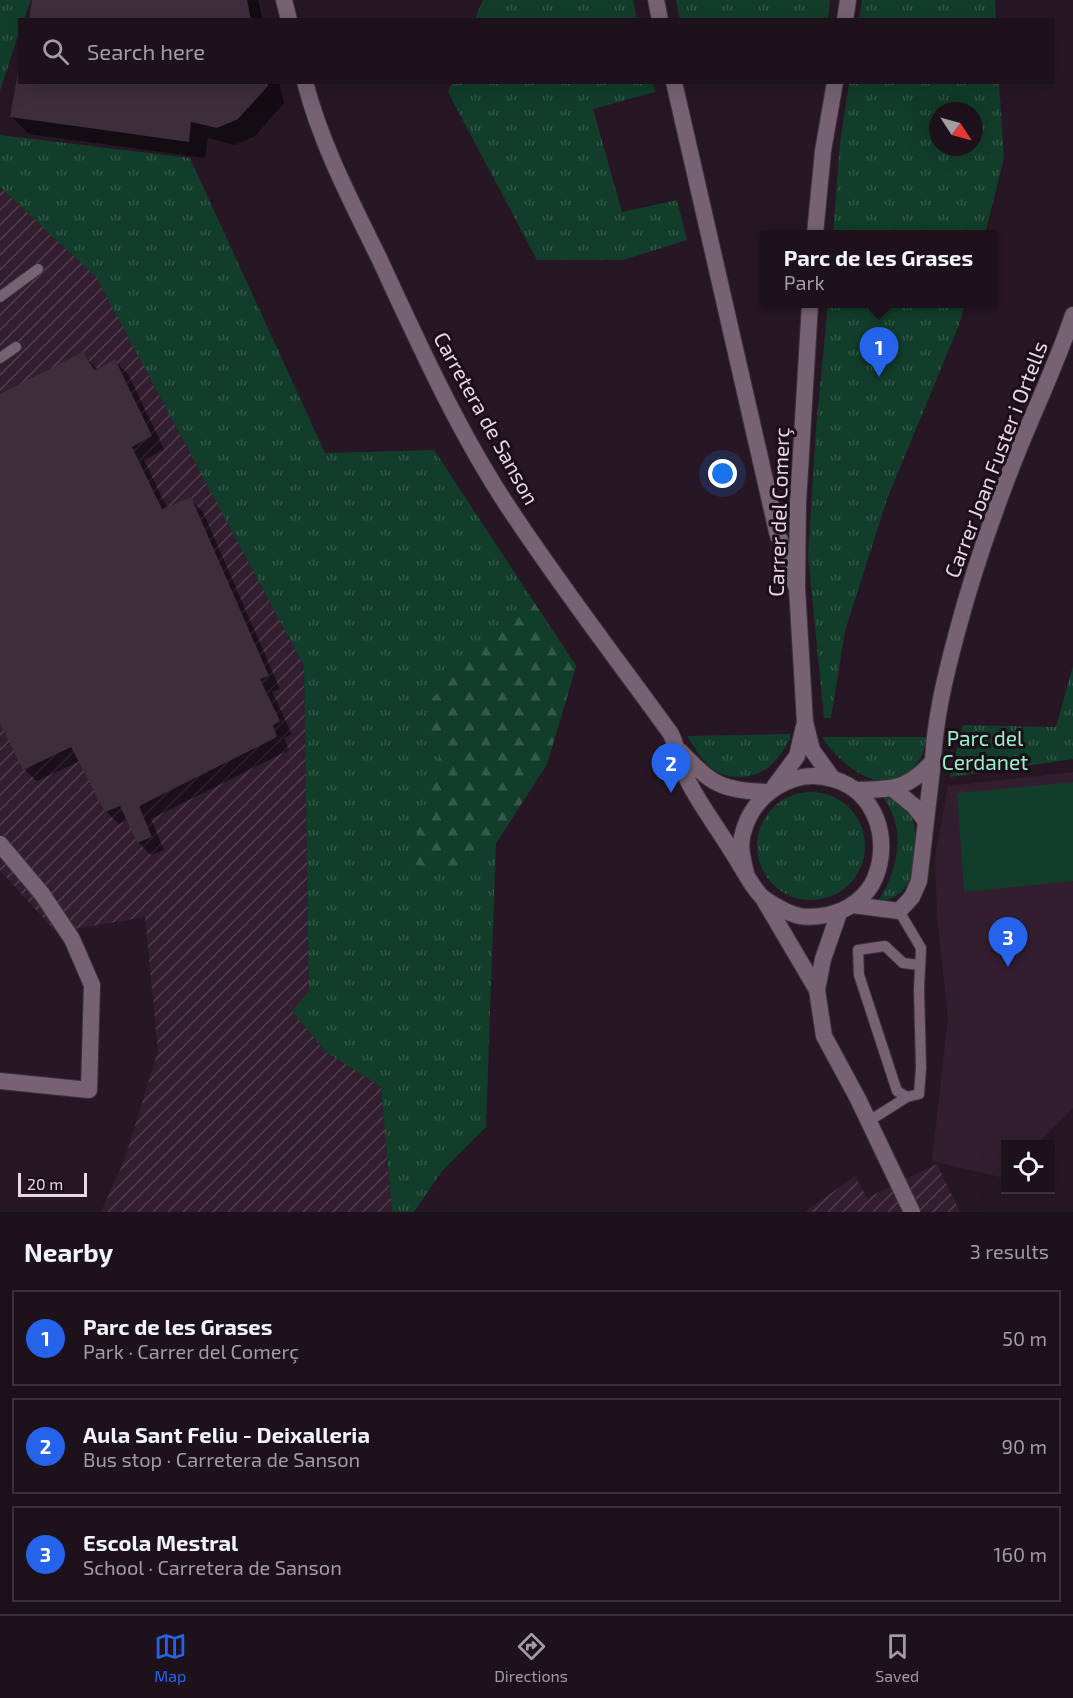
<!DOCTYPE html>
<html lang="en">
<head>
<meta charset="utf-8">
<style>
  :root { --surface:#1d111b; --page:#2a1f28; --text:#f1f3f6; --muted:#a09da3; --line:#3b313a; --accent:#2563eb }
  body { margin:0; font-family:"Exo 2",sans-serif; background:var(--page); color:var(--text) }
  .controls { position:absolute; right:18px; bottom:18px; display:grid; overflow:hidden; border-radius:0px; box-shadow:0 6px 24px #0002 }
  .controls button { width:54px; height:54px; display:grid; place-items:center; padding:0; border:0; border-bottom:2px solid var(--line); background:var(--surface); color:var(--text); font:30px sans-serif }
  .compass { position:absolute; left:929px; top:102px; width:54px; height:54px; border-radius:50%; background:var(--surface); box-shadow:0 6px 24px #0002; rotate:126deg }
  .scale { position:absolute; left:18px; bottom:15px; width:69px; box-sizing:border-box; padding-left:6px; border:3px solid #e5d9e2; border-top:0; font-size:16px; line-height:21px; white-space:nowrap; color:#e5d9e2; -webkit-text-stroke:4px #1d0e1b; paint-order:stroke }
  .you { position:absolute; left:723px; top:474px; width:21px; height:21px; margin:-15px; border:4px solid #fff; border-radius:50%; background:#1a73e8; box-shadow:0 0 0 9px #1a73e833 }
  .badge { display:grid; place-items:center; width:39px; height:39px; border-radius:50%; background:var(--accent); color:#fff; font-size:20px; font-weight:700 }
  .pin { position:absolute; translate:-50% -50px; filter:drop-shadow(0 2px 3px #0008) }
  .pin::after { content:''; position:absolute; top:32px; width:21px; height:18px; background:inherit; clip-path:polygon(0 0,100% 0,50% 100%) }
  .popup { position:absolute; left:760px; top:230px; width:237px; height:78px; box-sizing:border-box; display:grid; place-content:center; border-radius:0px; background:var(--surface); filter:drop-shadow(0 2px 4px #0005); font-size:20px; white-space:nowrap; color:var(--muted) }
  .popup b { font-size:22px; color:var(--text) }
  .popup::after { content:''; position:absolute; left:50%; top:100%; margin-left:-12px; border:12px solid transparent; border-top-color:var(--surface) }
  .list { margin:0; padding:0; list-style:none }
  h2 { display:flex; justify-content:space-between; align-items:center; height:78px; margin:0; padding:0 24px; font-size:26px }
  h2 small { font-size:20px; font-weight:400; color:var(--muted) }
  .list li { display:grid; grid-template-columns:39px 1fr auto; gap:18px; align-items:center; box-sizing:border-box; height:96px; margin:0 12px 12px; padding:0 12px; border:2px solid var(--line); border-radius:0px }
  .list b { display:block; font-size:22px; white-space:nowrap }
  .list p { margin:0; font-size:20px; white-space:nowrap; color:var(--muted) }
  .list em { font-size:20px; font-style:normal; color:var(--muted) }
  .icon { flex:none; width:33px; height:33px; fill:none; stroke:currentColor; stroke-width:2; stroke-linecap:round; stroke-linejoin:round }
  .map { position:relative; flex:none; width:1073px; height:1212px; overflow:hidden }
  .search { position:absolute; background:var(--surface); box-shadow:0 6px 24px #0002; left:18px; right:18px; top:18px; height:66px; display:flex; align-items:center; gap:15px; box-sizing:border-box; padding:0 21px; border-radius:0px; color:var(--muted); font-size:22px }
  .sheet { height:402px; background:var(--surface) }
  nav { display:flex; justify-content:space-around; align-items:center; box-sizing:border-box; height:84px; border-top:2px solid var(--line); background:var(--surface); font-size:16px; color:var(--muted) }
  nav a { display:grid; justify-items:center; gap:3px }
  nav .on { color:var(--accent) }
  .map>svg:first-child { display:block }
  .built { fill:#331e2f }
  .industrial { fill:url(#industrial-furrows) }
  .grass { fill:url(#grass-tufts); fill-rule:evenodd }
  .forest { fill:url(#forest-firs) }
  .pitch { fill:#123d2a }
  .shadow { fill:#0007 }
  .building { fill:#3e2d3b }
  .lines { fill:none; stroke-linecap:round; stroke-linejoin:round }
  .service-casing { stroke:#3e323c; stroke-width:12 }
  .minor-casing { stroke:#3e323c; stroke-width:18 }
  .tertiary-casing { stroke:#3e323c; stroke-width:18 }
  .service { stroke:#766272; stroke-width:10 }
  .minor { stroke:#766272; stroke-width:16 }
  .tertiary { stroke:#766272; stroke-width:16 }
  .labels { text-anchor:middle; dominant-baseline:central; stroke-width:6; stroke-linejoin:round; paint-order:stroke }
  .street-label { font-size:21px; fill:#e5d9e2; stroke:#1d0e1b }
  .park-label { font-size:21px; fill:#93f3c4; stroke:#1d0e1b }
</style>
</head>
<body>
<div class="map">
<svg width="1073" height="1212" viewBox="0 0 1073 1212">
  <defs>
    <pattern id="industrial-furrows" width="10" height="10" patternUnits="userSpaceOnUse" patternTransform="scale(1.5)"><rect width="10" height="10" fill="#331e2f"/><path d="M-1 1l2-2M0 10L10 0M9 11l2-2" fill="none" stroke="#503e4d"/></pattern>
    <pattern id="grass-tufts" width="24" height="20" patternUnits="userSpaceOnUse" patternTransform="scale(1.5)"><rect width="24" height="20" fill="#123d2a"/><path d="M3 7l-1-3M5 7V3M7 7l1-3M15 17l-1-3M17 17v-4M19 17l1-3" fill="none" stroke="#345849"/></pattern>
    <pattern id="forest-firs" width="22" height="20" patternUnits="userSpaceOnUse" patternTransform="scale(1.5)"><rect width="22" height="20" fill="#123d2a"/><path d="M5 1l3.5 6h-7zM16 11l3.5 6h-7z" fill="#345849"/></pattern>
  </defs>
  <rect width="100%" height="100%" fill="#271724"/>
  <path class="built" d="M1073,772V1108L1037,1144H1006L1005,1176L1004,1178L932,1161L948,1019L937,915L935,857L948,786Z"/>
  <path class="industrial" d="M0,187L96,276L304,666L309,992L292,1011L326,1052L381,1087L392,1212H101L124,1161L158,1051L145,917L56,932L0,870Z
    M937,1164L960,1212H805L855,1176L867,1198Z"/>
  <path class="grass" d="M0,0H31L24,19L20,20L19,33L0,91Z
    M483,0H633L637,19H475Z
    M676,0H830L828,19L680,20Z
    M862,0H995L996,19H859Z
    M452,82L653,83L655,92L593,109L622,212L677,200L687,240L623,260H537L448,92Z
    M849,83H999L1004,158L985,234H833L840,143ZM938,111H974V147H938Z
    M0,135L190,158L325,453L434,450L576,666L547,764L496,843L486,1127L442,1171L414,1212H392L381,1087L326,1052L292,1011L309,991L304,666L96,277L0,187Z
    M828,304H965L959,325L887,499L845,631L831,718H824L808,555L816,429Z
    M1073,666V759L950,777L963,725L1056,727Z
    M790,734V739C786,746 782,753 777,759C762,778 732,783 713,769C702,761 694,747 687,736Z
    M822,737H928C924,749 921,761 912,770C881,800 839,763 822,737Z
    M757 846a54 54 0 1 1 108 0a54 54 0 1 1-108 0Z
    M882,796C916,803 918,828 914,857C913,869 913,879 905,888C898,897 888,900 877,903C898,870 908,830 882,796Z"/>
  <path class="forest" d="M533,601L576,666L547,764L496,843L473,866L440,870L412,864L410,857L440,755L429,740L426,704L444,687L485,633Z"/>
  <path class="pitch" d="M1073,782V881L964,892L957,793Z"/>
  <path class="shadow" d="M34,0H258L263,20H30Z
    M20,76V82H279L284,103L255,136L235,145L208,138L205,158L29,134L12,117Z
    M82,353L98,370L115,361L128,374L164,449L144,460L167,508L190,499L203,512L280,689L272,692L292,734L284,738L289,750L151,819L164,850L151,855L138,842L128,820L119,824L106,811L80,761L37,781L24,769L0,720V396Z"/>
  <path class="building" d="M32,0H247L251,20H29Z
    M18,73L20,82H267L268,86L238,119L217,128L191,122L189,142L10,117Z
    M83,352L95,371L115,359L152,436L132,447L162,509L191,497L269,676L260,679L280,721L273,725L277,737L139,806L152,837L137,843L120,806L105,812L71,747L23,770L0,723V394Z"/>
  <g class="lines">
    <g class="service-casing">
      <path id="service" d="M0,297L38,269
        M0,358L16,347
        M899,911L921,948L919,989L921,1068L919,1094L907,1097L897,1091L859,975L858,950L885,946L903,963L919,965
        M869,1121L907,1097"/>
    </g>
    <g class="minor-casing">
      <path id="minor" d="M656,0L660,20
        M674,82L777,532L796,586
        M933,761C935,719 945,677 956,636C973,571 995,508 1020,446C1038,402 1058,360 1073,315
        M0,844L42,894L72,939L92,985L89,1090L0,1081"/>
    </g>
    <g class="tertiary-casing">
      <path id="tertiary" d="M284,0L289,20
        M845,20L848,0
        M305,82C321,144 351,201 379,258C417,340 457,429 507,505C558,583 616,658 671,734C678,749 680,766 688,781C700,805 717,827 731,850C741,865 749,883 761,896C765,900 771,903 776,906C795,917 805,919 827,915C848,911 867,897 875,878C891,840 876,791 833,779C793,767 753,794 743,833C739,846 743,860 746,873
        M815,234L823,151L835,82
        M810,304L798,503L797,588L805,722L812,750L833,779
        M680,751C713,785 720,790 768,792
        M774,787L797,756L804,726
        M893,789L914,806L925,820
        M855,790C891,789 907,791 933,761
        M764,900L817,990
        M853,905L899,911L912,897L919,881L933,761
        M839,913L823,959L817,990L824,1036L858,1099L912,1212"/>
    </g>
    <use href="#service" class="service"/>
    <use href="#minor" class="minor"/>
    <use href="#tertiary" class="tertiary"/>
  </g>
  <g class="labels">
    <g class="street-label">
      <text transform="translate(487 418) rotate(61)">Carretera de Sanson</text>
      <text transform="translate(995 459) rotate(-69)">Carrer Joan Fuster i Ortells</text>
      <text transform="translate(778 512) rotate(-88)">Carrer del Comerç</text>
    </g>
    <g class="park-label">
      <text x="985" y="737">Parc del<tspan x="985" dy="24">Cerdanet</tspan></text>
    </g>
  </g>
</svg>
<div class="controls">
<button><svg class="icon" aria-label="locate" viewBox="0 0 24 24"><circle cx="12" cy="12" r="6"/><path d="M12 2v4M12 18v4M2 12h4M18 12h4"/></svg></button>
</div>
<svg class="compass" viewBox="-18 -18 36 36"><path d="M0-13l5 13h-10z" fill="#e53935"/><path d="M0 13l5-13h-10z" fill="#a09da3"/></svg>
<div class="scale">20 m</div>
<div class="you"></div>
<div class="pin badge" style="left:879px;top:377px">1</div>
<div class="popup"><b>Parc de les Grases</b>Park</div>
<div class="pin badge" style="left:671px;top:793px">2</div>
<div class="pin badge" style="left:1008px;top:967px">3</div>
<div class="search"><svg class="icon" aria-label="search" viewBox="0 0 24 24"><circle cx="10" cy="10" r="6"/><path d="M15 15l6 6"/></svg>Search here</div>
</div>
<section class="sheet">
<h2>Nearby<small>3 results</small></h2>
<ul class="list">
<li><span class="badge">1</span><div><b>Parc de les Grases</b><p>Park · Carrer del Comerç</p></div><em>50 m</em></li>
<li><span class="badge">2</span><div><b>Aula Sant Feliu - Deixalleria</b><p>Bus stop · Carretera de Sanson</p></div><em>90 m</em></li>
<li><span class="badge">3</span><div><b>Escola Mestral</b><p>School · Carretera de Sanson</p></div><em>160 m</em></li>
</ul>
</section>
<nav>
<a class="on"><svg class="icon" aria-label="map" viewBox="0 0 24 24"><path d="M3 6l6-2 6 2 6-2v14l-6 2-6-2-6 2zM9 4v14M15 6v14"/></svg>Map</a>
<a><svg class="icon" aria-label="directions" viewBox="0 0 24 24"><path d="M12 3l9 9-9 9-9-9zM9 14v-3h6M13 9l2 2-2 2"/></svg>Directions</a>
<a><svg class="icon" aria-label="saved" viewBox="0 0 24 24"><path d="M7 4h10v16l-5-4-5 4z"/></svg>Saved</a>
</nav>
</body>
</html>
